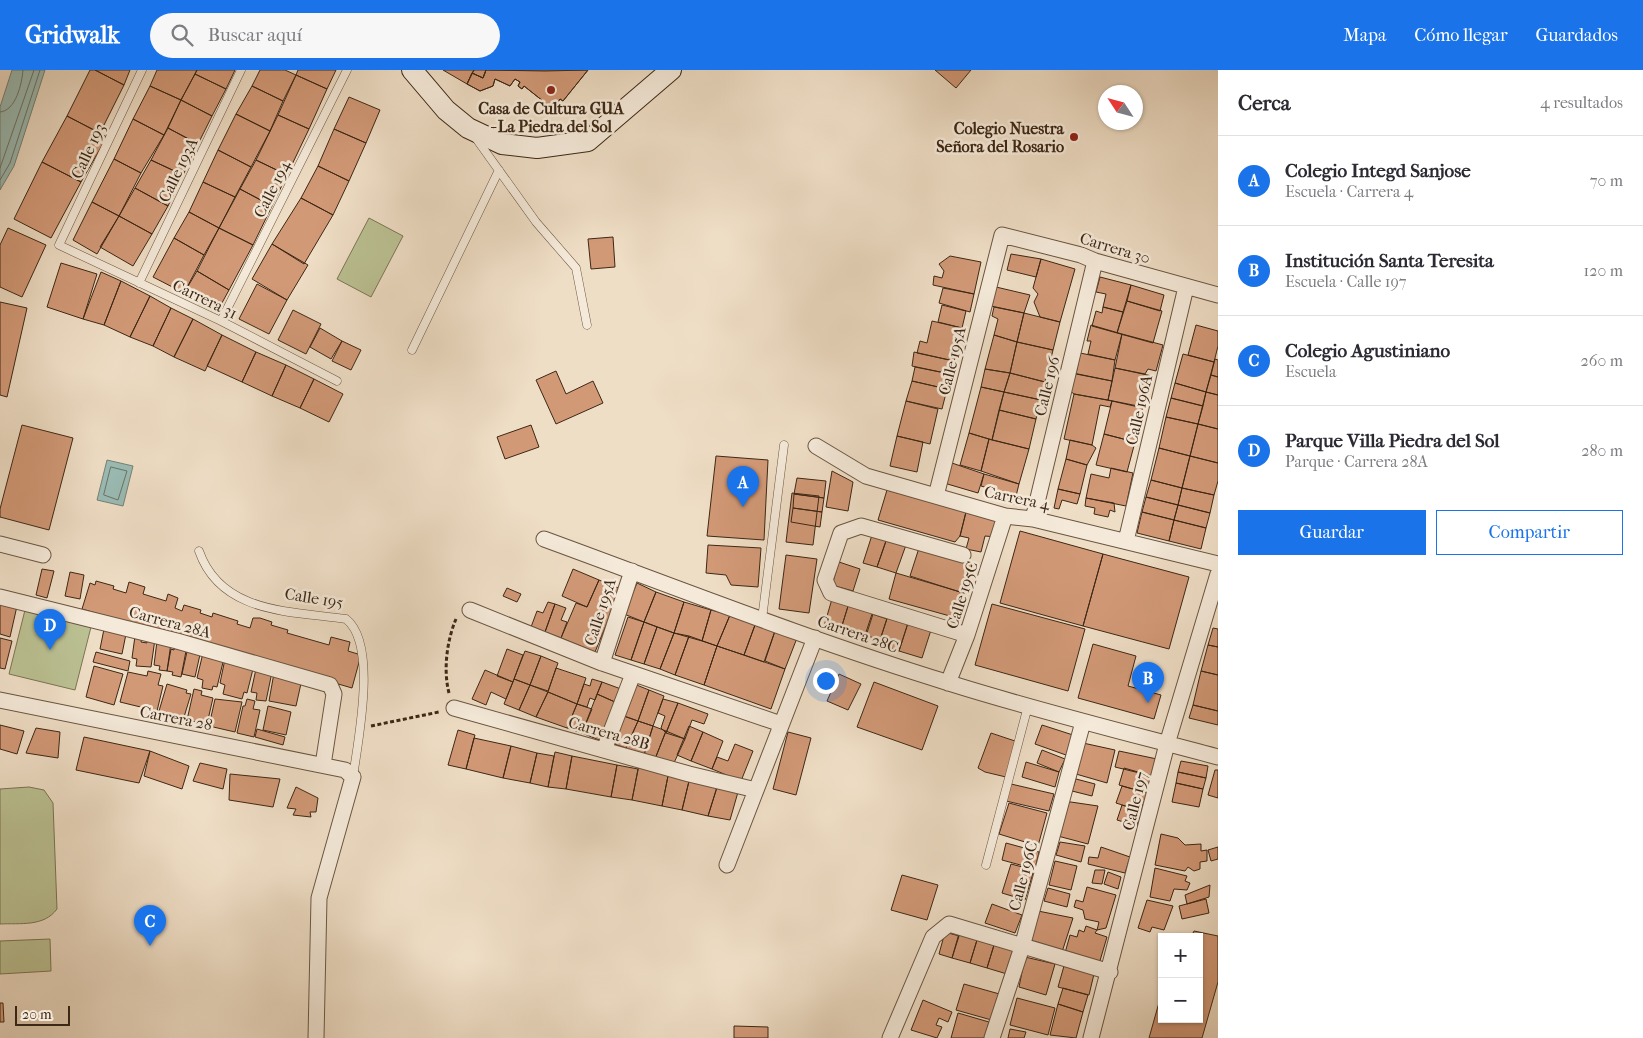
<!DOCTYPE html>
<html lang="es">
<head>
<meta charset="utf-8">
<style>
  :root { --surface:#fff; --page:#f7f7f7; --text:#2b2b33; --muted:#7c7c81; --line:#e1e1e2; --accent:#1a73e8 }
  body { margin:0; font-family:"IM FELL French Canon",serif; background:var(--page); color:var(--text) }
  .controls { position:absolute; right:15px; bottom:15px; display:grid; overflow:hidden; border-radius:0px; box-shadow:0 1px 4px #0004 }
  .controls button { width:45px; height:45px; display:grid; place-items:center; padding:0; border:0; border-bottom:1px solid var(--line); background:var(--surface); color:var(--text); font:25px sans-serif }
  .compass { position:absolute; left:1098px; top:15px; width:45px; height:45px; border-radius:50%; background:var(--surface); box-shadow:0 1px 4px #0004; rotate:306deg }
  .scale { position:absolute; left:15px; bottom:12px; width:55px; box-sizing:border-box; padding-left:5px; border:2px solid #3d2715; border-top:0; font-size:14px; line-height:18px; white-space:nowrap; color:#3d2715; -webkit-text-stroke:4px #f5eada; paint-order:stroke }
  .you { position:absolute; left:825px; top:610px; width:18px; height:18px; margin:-12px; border:4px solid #fff; border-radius:50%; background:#1a73e8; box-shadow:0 0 0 8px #1a73e833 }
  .badge { display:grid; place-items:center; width:32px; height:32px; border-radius:50%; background:var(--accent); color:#fff; font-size:16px; font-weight:700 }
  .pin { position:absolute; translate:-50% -41px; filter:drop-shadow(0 1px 2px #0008) }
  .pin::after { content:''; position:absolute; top:26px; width:18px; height:15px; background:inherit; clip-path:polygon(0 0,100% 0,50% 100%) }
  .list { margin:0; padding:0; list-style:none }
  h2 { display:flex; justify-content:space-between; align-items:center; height:65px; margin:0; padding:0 20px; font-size:21px }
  h2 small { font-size:16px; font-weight:400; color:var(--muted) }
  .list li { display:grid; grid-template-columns:32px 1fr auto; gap:15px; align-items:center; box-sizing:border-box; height:90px; padding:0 20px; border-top:1px solid var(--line) }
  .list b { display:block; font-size:19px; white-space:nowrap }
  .list p { margin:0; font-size:16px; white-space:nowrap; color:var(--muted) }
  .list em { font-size:16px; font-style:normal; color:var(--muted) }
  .actions { display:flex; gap:10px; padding:15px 20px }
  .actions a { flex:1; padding:11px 0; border:1px solid var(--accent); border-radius:0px; text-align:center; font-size:18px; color:var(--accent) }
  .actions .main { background:var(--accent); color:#fff }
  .icon { flex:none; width:28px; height:28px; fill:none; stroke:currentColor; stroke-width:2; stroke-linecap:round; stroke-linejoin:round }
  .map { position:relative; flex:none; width:1218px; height:968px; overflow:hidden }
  header { display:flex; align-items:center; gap:30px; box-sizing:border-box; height:70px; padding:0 25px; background:var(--accent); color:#fff }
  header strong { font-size:24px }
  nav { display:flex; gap:28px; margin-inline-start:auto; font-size:18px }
  .search { width:350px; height:45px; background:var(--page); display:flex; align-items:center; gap:12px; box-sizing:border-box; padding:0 18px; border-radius:28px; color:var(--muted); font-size:19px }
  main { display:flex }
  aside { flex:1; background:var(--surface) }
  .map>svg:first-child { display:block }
  .green { fill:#bbc193; stroke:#7c7454 }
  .water { fill:#9abcb5; stroke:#758075 }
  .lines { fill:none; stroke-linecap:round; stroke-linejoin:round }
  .shore { stroke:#6c7265; stroke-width:1 }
  .building { fill:#d29977; stroke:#3d2715 }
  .service-casing { stroke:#6a5541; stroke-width:9 }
  .minor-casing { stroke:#6a5541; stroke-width:17 }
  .secondary-casing { stroke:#3d2715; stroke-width:22 }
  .path { stroke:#3d2715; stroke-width:3; stroke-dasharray:4 2.5; stroke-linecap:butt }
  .service { stroke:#f5eada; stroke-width:8 }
  .minor { stroke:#f5eada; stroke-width:15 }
  .secondary { stroke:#f5eada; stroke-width:20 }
  .poi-dot { fill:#8f2418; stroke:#f5eada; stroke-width:2 }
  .labels { text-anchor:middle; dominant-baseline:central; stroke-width:5; stroke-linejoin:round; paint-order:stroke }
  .poi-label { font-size:16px; font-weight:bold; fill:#3d2715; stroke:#f5eada }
  .street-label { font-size:16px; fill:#3d2715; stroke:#f5eada }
</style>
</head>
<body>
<header>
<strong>Gridwalk</strong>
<div class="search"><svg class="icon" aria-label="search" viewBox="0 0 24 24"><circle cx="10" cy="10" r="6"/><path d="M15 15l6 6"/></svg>Buscar aquí</div>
<nav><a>Mapa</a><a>Cómo llegar</a><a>Guardados</a></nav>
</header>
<main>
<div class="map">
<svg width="1218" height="968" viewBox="0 0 1218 968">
  <rect width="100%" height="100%" fill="#efdec6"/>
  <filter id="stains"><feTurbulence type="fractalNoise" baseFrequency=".004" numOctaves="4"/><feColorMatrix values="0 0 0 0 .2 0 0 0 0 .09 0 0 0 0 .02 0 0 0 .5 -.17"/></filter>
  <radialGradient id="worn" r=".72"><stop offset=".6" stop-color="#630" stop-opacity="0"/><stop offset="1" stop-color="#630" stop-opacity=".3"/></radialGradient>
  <path class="green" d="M369,148L403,166L371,227L337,209Z
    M25,540L91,557L75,620L9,604Z
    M29,717L44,720L53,733L57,839C44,857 20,853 0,854V719Z
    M50,869L51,901L0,904V871Z"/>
  <path class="water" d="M12,0H45L14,96L0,120V37Z
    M107,390L133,396L123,436L97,430Z"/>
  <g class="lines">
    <path class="shore" d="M0,42C16,41 22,13 23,0
      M0,98L34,0
      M0,110L10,93L40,0
      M111,397L127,401L118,430L104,425Z"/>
  </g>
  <path class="building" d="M90,0H95L124,15L100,63L67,46Z
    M95,0H130L124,15Z
    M157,0H197L181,30L150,16Z
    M197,0H235L226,19L195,4Z
    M260,0H285L296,5L283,31L252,16Z
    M298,0H336L327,19L296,5Z
    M443,0H474L467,14Z
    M474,0H486L483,8L472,3Z
    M486,0L545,1L588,0L563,31L560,29L553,39L524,16L522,19L518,16L520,12L515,9L510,16L495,9L493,16L480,21L467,14L472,3L483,8Z
    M486,0H588L563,31L560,29L553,39L524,16L522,19L518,16L520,12L515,9L510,16L495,9L493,16L480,21L467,14L472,3L483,8Z
    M935,0H971L956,18Z
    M195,4L226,19L212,46L181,30Z
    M296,5L327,19L309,59L278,45Z
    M150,16L181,30L164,65L133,49Z
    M252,16L283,31L270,61L236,44Z
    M349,27L380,40L366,73L334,59Z
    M181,30L212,46L198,74L168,58Z
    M236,44L270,61L251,97L218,80Z
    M278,45L309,59L287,105L256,90Z
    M67,46L107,67L81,112L42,92Z
    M133,49L164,65L141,103L114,89Z
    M168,58L198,74L183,105L151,90Z
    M334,59L366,73L349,111L318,96Z
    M218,80L251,97L235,127L203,112Z
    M114,89L141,103L119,146L92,132Z
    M151,90L183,105L168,136L135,118Z
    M256,90L287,105L272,136L240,119Z
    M42,92L81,112L51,168L14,149Z
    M318,96L349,111L333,145L301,128Z
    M203,112L235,127L219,158L189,142Z
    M135,118L168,136L152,164L119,146Z
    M240,119L272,136L253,175L219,158Z
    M301,128L333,145L304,194L272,174Z
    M92,132L119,146L97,184L73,170Z
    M189,142L219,158L204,185L174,168Z
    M119,146L152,164L133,196L100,177Z
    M8,158L46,175L22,227L0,217V175Z
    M219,158L253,175L229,220L197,201Z
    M613,167L615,197L591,199L588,169Z
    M174,168L204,185L184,223L153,207Z
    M272,174L308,195L287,230L252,209Z
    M1011,184L1041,189L1036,207L1007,200Z
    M950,186L981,192L974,224L933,215L934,206L942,208L944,201L939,194Z
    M1041,189L1075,199L1060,252L1040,247L1034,232L1038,224L1033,218Z
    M61,193L97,204L83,249L47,237Z
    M197,201L229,220L217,242L184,223Z
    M101,202L121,211L104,255L83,249Z
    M1100,207L1131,215L1123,242L1103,237L1106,224L1096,222Z
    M121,211L150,226L130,267L104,255Z
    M257,214L287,230L269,264L239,249Z
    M1131,215L1164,225L1160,241L1127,231Z
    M996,217L1030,225L1024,243L991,236Z
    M943,218L974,224L970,242L939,233Z
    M150,226L171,238L153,276L130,267Z
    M1127,231L1162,241L1153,273L1117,263Z
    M0,232L27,238L7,327L0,325Z
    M942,235L966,241L962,258L938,252Z
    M994,237L1024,243L1017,272L994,265L998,249L992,246Z
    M1103,237L1123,242L1117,263L1092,256L1096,241L1102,243Z
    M171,238L193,249L174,287L153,276Z
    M293,240L321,254L306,284L278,270Z
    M1024,243L1060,252L1053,280L1017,272Z
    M193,249L222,265L205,301L174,287Z
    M932,251L962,258L954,291L917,283L920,271L927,273Z
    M1091,255L1122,264L1115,290L1088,284L1091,271H1087Z
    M1196,255L1218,261V276L1214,292L1188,285Z
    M320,258L342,271L331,289L310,277Z
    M1122,264L1163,275L1156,301L1148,299L1145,304L1115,298Z
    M222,265L256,282L242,312L207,296Z
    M994,265L1017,272L1010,303L985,299Z
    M342,271L361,280L351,300L332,291Z
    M1017,272L1053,280L1045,312L1010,303Z
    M256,282L286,295L272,326L242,312Z
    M914,282L954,291L950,304L912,296Z
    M1080,283L1115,290L1112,311L1076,304Z
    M1183,284L1214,292L1206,322L1175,313Z
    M1215,289L1218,290V307L1211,305Z
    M286,295L314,309L300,338L272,326Z
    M915,297L950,304L947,319L912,311Z
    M1115,298L1152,306L1148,321L1142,320L1138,336L1108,330Z
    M985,299L1010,303L1004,322L981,317Z
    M556,301L566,324L593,311L603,333L556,354L536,310Z
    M1010,303L1045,312L1041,330L1004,322Z
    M1073,303L1112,311L1108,330L1074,324L1069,320Z
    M1211,305L1218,307V325L1206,322Z
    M314,309L343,324L329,352L300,338Z
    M912,311L947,319L942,339L906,331Z
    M1175,313L1206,322L1203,336L1171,328Z
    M981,317L1004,322L992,370L969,363Z
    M1004,322L1041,330L1036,349L999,340Z
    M1206,322L1218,325V359L1198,354Z
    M1074,324L1112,331L1110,337L1100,335L1092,375L1064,369Z
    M1171,328L1203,336L1198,354L1166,347Z
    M906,331L938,339L930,374L897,366Z
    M1112,331L1143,338L1135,372L1104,364Z
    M999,340L1036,349L1029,379L992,370Z
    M1166,347L1198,354L1190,386L1159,378Z
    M1198,354L1218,359V393L1190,386Z
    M22,355L73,368L49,460L0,447V439Z
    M531,355L539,377L505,389L497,367Z
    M969,363L989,369L981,401L960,395Z
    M1104,364L1135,372L1127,402L1096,395Z
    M897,366L923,372L917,402L890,396Z
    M989,369L1029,379L1019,414L981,401Z
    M1070,370L1092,375L1096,378L1087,395L1066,389Z
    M1159,378L1190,386L1182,418L1151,410Z
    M716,386L768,390L764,470L707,466Z
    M1190,386L1218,393V411L1214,425L1182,418Z
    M1066,389L1087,395L1080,424L1058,419Z
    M949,392L984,404L978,423L944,413Z
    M1111,398L1133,403L1126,436L1086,428L1091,404L1109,408Z
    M832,401L853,412L848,441L826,437Z
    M984,404L1019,414L1014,434L993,428L995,420L981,416Z
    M797,408L826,411L824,428L794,424Z
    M1151,410L1182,418L1178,435L1146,427Z
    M1182,418L1214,425L1210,443L1178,435Z
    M1058,419L1080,424L1077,434L1062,430L1059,439L1054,438Z
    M887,420L966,442L960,466L955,472L878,450Z
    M792,423L819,426L813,475L786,472Z
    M794,424L824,428L822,442L793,438Z
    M1146,427L1178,435L1174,450L1142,442Z
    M1086,428L1114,433L1115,442L1110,440L1108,447L1094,444L1095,438L1085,436Z
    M1178,435L1210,443L1206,458L1174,450Z
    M793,438L822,442L820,457L791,452Z
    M966,442L1000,452L996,467L985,466L981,482L966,479L969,468L960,466Z
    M1142,442L1174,450L1169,471L1137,463Z
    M1174,450L1206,458L1201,479L1169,471Z
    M1020,461L1103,484L1083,556L1000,533Z
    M873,462L887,468L877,497L863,493Z
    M887,468L906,475L896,503L877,497Z
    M708,475L761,478L758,517L731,515L726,505L706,503Z
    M919,478L972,495L963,523L910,506Z
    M1103,484L1189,507L1169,579L1083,556Z
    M786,485L817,489L809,543L779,539Z
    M839,492L860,499L853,521L832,515Z
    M42,499L54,501L47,528L36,525Z
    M573,499L599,510L587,537L562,526Z
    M70,502L84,505L80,529L65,526Z
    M896,503L964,523L957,548L889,529Z
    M599,510L621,519L595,582L561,568L576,533L587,537Z
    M96,511L114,516L113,519L126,523L129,512L145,517L143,524L166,531L168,524L178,528L175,538L182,541L184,535L201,540L200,543L212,547L213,543L238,551L237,554L250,558L253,548H260L272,552L271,555L288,560L287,563L329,575L331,567L350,572L348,581L361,585L352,618L82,539L90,513L95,515Z
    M637,513L656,522L644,552L624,544Z
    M507,518L521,524L517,532L503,526Z
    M656,522L684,532L674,563L644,552Z
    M832,529L849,533L840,562L824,556Z
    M548,532L555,534L545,562L531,557L537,541L543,543Z
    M684,532L711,540L702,571L674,563Z
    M0,533L17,536L10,567L0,564Z
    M849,533L874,541L865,569L840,562Z
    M555,534L566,538L561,550L567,552L561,568L545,562Z
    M992,534L1085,559L1068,621L975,595Z
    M711,540L730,545L717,576L702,571Z
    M872,544L887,549L880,570L865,565Z
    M730,545L755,555L744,585L717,576Z
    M628,547L644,552L631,590L615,585Z
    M887,548L908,553L899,581L879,573Z
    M644,552L657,557L644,594L631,590Z
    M908,553L931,560L922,588L899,581Z
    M755,555L775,561L764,592L744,585Z
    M657,557L674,563L660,599L644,594Z
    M1213,558L1218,559V577L1208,575Z
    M104,559L126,564L122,584L100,579Z
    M775,561L797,568L785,599L765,591Z
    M674,563L689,566L675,605L660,599Z
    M135,566L142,567L141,572L147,573V568L155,569L151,597L136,596L137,589L132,588Z
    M689,566L717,576L704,615L675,605Z
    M0,568L12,571L5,599L0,598Z
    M157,571L171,573L167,601L159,600L160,596L154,595Z
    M175,574L187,576L181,607L172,605L173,602L167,601L171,579L174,580Z
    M1093,574L1136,586L1128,616L1161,625L1154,649L1078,628Z
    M1208,575L1218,577V605L1201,601Z
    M717,576L785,599L771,639L704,615Z
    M188,577L201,580L195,607L182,604Z
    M507,579L523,585L513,612L497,606Z
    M525,581L541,586L530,615L514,609Z
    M96,582L130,591L128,601L93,592Z
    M203,583L224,588L217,617L213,616L212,620L202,618L203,610L197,608Z
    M541,586L558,593L548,621L530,615Z
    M225,589L254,595L247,623L244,622L242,629L223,624L225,615L220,613Z
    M94,596L123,604L114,635L86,627Z
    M556,598L586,608L577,634L548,622Z
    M256,599L272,602L266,631L256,630L257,623L251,622Z
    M485,600L513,612L506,629L491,622L486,635L472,629Z
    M148,601L161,604L158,615L163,616L157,641L120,632L128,602L147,606Z
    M1201,601L1218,605V641L1193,635Z
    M274,603L302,609L296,636L269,631Z
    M839,604L861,614L848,640L827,631Z
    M514,609L530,615L519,640L504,634Z
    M592,609L602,612L595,630L590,628L587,637L577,634L584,614L590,616Z
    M602,612L621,619L615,632L597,624Z
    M874,612L938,636L922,680L857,657Z
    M167,614L187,620L186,623L191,624L184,647L159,641Z
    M634,614L649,620L638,651L621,645Z
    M530,615L548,622L536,647L519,640Z
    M194,619L202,621L201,625L213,628L207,654L187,650Z
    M649,620L664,626L653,656L638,651Z
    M548,622L577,634L567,658L536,647Z
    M597,624L615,632L599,670L582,663Z
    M215,629L242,632L235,662L209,656Z
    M247,629L255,631L253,639L260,640L254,667L237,663L243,636H245Z
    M663,629L678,633L666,663L661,658L665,646L658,643Z
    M678,633L708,644L704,654L692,650L685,669L666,663Z
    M577,634L592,639L582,663L567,658Z
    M1193,635L1218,641V655L1189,648Z
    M268,636L291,642L286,665L263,660Z
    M621,645L638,651L626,678L611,673Z
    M638,651L653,656L644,685L626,678Z
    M0,655L24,661L17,684L0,679Z
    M1042,655L1073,665L1066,685L1035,674Z
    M653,656L666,661L655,689L644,685Z
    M689,656L703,662L691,691L677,685Z
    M36,658L60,662L58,688L26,683Z
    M257,659L285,667L283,675L255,667Z
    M458,660L475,665L466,699L448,695Z
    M666,661L685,669L673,695L655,689Z
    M703,662L723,671L712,699L691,691Z
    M788,662L811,668L796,725L773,719Z
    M991,663L1018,672L1006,707L985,702L978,698Z
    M84,667L150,681L139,713L76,700Z
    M474,668L511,676L503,708L466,699Z
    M1083,673L1115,680L1107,713L1076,704Z
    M735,674L753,681L741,711L712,699L717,687L728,691Z
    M511,676L537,683L530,713L503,708Z
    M1042,680L1065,689L1059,702L1037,693Z
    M150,681L189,696L182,719L144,706Z
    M1119,681L1157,689L1152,706L1115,697Z
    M555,682L572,686L566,719L548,717Z
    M537,683L554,686L548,717L530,713Z
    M572,686L617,695L611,727L566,719Z
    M1181,691L1208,696L1206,708L1178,702Z
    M1026,692L1059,702L1055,717L1022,707Z
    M200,693L227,699L223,719L193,711Z
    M617,695L638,699L632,730L611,727Z
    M639,695L669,701L662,736L632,730Z
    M1124,698L1152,706L1147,723L1119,715Z
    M1215,700H1218V728L1208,725Z
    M669,701L690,707L682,740L662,736Z
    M1178,702L1206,708L1203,719L1176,713Z
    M230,704L280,709L273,737L229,730Z
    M690,707L718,714L708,746L682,740Z
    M1076,709L1095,714L1092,726L1072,721Z
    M1176,713L1203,719L1199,737L1172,732Z
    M718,714L738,722L730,750L708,746Z
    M1011,714L1054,724L1049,741L1006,731Z
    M1122,716L1147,723L1141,741L1116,733Z
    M296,717L318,728L316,742H310L311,747L293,745L296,739L287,738Z
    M1064,731L1098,736L1088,774L1054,765Z
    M1009,733L1047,743L1038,776L999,764Z
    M1122,735L1141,741L1137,756L1117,750Z
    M1161,764L1178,768L1185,775L1201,774V781L1207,780V791L1200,792V799L1194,801L1188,797L1185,801L1155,795Z
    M1060,772L1085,776L1081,792L1056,785Z
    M1006,773L1039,782L1035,799L1002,790Z
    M1101,777L1130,787L1125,803L1088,794L1089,787L1098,788Z
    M1218,777V789L1211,791L1208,780Z
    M1055,791L1077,796L1071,820L1049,815Z
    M1011,794L1034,800L1025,830L1002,823Z
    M1155,798L1187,806L1185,811L1190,813L1187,820L1174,819L1170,831L1150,827Z
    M1095,800H1105L1102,814L1092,813Z
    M1108,802L1121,807L1118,819L1104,814Z
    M902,805L938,815L927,850L891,840Z
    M1210,815L1209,827L1187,834L1185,825Z
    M1087,817L1116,825L1106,858L1097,860L1099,852L1085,849L1083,840L1074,837L1076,830L1083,832Z
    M1048,818L1070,824L1067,837L1044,831Z
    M1206,829L1209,843L1182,849L1179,836Z
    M1147,830L1173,836L1164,860L1152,857L1150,862L1138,858Z
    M992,834L1022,845L1015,863L985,853Z
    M1038,841L1073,848L1062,882L1031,872Z
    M1086,856L1097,860L1095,863L1107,867L1099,894L1065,883L1070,865L1077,867L1079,860L1084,862Z
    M960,860L977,870L970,893L952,888Z
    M1194,861L1218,866V912L1202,968H1149L1162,922V949H1199V867H1191Z
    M945,862L959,866L952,888L939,884Z
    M977,870L994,875L987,898L970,893Z
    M994,875L1014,881L1007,904L987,898Z
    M1025,887L1055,894L1046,925L1019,917Z
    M1064,896L1094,904L1089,925L1058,917Z
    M964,914L1003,925L995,951L956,940Z
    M1063,918L1088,925L1083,942L1058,934Z
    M1017,928L1055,938L1048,965L1010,955Z
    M923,930L952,942L948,952L939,948L936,955L942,957L937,968L911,960Z
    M0,933H3L4,952H0Z
    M1058,934L1083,942L1076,968L1050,965Z
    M958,943L989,952L985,968H951Z
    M734,956L768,957V968H734Z
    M1010,959L1026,962L1024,968H1008Z"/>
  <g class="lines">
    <g class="service-casing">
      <path id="service" d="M142,0L59,175L221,251L337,311
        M475,67L536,152L576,198L587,255
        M139,213L241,0
        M221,251L347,0
        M412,280L499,100
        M199,481C221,544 291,541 346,549C378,574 358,670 353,707
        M762,549L784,375
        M986,795L1028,636"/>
    </g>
    <g class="minor-casing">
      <path id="minor" d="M816,376L866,406L1005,446L1033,449L1218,494
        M936,426L1002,165L1081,185L1095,191L1218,225
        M1033,449L1095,191
        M544,469C678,518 812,571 949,613C1038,641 1128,663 1218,687
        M1126,471L1186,217
        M0,474L43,485
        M963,485L861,456L841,463L825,510L831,523L967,565
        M0,527L177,571L330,615L334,624L323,695
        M470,540L602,593L781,654
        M602,593L632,501
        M948,613L967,565L1005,446
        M0,630L345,700L353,707L319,828L316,968
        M454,638L689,704L756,720
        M604,680L633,604
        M727,795L815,568
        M890,968L933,867L949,854L1110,902
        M992,968L1022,877L1083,652
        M1091,968L1167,674L1218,504"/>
    </g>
    <g class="secondary-casing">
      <path id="secondary" d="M412,0L446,40L468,58L502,74L537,78L588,71L671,0"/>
    </g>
    <path class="path" d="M449,623C443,600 447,570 456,549
      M371,656L439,642"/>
    <use href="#service" class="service"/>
    <use href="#minor" class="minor"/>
    <use href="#secondary" class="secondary"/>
  </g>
  <g class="poi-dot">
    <circle cx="551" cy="20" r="5"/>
    <circle cx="1074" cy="67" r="5"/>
  </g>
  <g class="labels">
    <g class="poi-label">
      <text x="551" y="38">Casa de Cultura GUA<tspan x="551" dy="18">- La Piedra del Sol</tspan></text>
      <text x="1064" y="58" text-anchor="end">Colegio Nuestra<tspan x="1064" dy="18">Señora del Rosario</tspan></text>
    </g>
    <g class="street-label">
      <text transform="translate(88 81) rotate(-65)">Calle 193</text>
      <text transform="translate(178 100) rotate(-64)">Calle 193A</text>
      <text transform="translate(272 119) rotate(-63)">Calle 194</text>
      <text transform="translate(1115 178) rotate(17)">Carrera 30</text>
      <text transform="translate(205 229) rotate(26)">Carrera 31</text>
      <text transform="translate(952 291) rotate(-76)">Calle 195A</text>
      <text transform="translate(1047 316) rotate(-76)">Calle 196</text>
      <text transform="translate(1139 340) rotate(-77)">Calle 196A</text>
      <text transform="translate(1017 428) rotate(12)">Carrera 4</text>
      <text transform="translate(962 525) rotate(-72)">Calle 195C</text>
      <text transform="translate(314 528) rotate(9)">Calle 195</text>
      <text transform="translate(600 542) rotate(-72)">Calle 195A</text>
      <text transform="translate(170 552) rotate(15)">Carrera 28A</text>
      <text transform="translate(858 564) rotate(19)">Carrera 28C</text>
      <text transform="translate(176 648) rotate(11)">Carrera 28</text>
      <text transform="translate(609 663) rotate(16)">Carrera 28B</text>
      <text transform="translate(1135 731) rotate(-76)">Calle 197</text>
      <text transform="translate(1023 806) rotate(-75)">Calle 196C</text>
    </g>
  </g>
  <rect width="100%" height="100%" filter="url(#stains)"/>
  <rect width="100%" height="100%" fill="url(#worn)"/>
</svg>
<div class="controls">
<button>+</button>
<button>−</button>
</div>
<svg class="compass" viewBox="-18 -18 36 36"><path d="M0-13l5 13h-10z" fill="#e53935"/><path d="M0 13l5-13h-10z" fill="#7c7c81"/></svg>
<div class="scale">20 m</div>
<div class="you"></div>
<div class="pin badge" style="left:743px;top:437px">A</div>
<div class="pin badge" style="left:1148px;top:633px">B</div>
<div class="pin badge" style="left:150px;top:876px">C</div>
<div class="pin badge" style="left:50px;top:580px">D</div>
</div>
<aside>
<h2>Cerca<small>4 resultados</small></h2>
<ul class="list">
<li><span class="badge">A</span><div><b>Colegio Integd Sanjose</b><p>Escuela · Carrera 4</p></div><em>70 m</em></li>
<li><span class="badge">B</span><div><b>Institución Santa Teresita</b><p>Escuela · Calle 197</p></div><em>120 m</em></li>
<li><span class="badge">C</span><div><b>Colegio Agustiniano</b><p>Escuela</p></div><em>260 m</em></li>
<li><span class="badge">D</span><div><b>Parque Villa Piedra del Sol</b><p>Parque · Carrera 28A</p></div><em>280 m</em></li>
</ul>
<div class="actions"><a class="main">Guardar</a><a>Compartir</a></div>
</aside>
</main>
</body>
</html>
